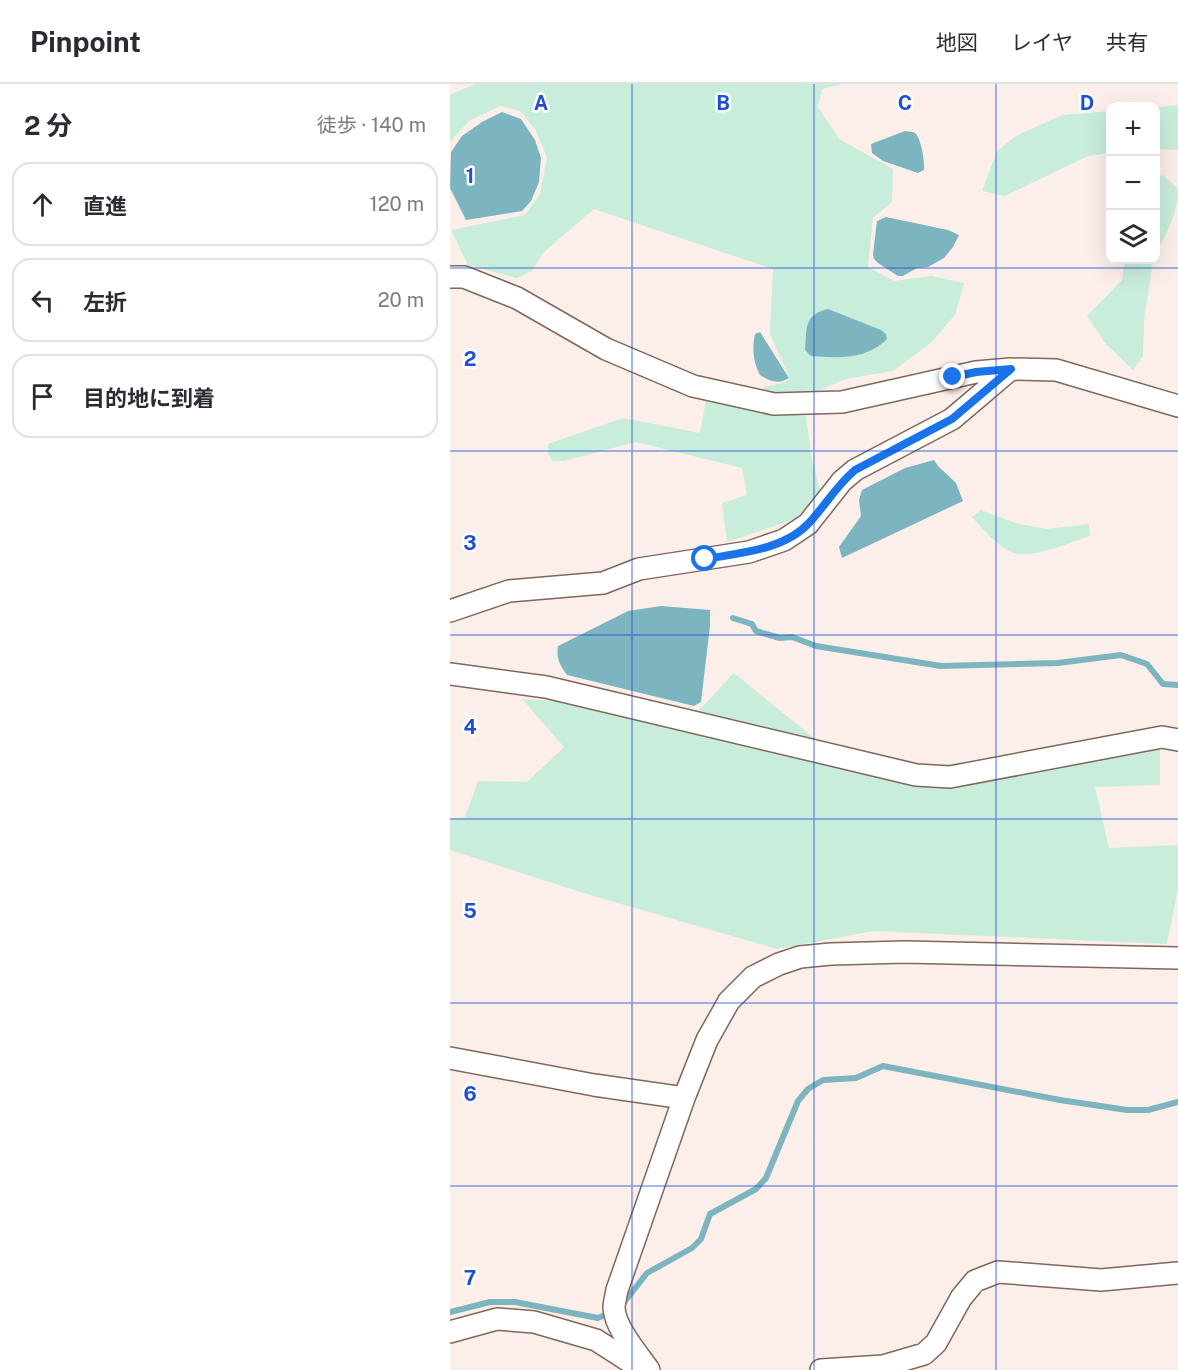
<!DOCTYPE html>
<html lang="ja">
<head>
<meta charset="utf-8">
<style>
  :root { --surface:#fff; --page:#f7f7f7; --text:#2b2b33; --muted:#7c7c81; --line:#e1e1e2 }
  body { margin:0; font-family:"Public Sans","Noto Sans JP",sans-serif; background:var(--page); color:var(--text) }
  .controls { position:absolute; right:18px; top:18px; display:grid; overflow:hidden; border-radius:12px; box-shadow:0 6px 24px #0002 }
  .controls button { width:54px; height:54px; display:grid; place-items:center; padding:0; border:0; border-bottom:2px solid var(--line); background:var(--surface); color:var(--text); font:30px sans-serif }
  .stop { position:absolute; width:18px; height:18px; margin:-14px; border:4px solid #1a73e8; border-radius:50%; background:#fff }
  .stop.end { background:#1a73e8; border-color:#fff; box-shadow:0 2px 6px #0008 }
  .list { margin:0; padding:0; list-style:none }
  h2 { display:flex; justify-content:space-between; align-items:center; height:78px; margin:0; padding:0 24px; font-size:26px }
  h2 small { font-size:20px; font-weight:400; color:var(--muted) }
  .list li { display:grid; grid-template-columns:39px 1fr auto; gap:18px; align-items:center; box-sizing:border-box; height:84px; margin:0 12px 12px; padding:0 12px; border:2px solid var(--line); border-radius:18px }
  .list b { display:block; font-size:22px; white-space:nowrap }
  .list em { font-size:20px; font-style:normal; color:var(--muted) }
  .icon { flex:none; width:33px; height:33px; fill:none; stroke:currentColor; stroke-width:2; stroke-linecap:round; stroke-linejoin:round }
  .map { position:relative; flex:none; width:728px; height:1286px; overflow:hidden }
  header { display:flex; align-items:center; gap:36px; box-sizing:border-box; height:84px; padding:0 30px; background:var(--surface); border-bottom:2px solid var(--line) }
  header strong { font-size:28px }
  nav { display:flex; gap:33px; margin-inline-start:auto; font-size:21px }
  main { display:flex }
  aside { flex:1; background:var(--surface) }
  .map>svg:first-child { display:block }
  .green { fill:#c9eddb }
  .water { fill:#7cb4bf }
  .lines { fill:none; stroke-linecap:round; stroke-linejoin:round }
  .stream { stroke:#7cb4bf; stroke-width:6 }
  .minor-casing { stroke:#80665b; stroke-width:24 }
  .minor { stroke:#fff; stroke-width:21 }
  .route { stroke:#1a73e8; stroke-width:8 }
  .grid { fill:none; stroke:#1d4ed8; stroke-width:1.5; stroke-opacity:0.55 }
  .grid-label { font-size:20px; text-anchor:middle; font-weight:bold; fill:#1d4ed8; stroke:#fff; stroke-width:5; stroke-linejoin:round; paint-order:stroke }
</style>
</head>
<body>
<header>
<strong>Pinpoint</strong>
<nav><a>地図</a><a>レイヤ</a><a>共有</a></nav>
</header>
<main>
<aside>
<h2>2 分<small>徒歩 · 140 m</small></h2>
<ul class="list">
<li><svg class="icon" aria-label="ahead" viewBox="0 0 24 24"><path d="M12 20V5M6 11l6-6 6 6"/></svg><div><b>直進</b></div><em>120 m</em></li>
<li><svg class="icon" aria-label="left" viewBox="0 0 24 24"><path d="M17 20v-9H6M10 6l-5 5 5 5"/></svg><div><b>左折</b></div><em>20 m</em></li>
<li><svg class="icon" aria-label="arrive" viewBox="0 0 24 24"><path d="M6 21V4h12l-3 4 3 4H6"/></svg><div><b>目的地に到着</b></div></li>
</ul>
</aside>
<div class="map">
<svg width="728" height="1286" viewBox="0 0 728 1286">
  <rect width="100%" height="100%" fill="#fcefea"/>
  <path class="green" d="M25,0H393L372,5L368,23L389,55L443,85L442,118L423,134L418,183L444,197L481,192L514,199L505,231L482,258L443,287L396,295L361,310H310L311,305C321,299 330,302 340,295L320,250L323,185L144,125L93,169L82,187L67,194L18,181L1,146L75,131L90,110L97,73L85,45L70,27L50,22L19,37L0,58V11Z
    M728,21V66L706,65V23Z
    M660,27V69L638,72L555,112L532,107L547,67L566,52L612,31Z
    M713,91L728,105C728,130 717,148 706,169V94Z
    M675,176H703L694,237L693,272L683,286L655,259L637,232L672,196Z
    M256,317L318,329L356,332L362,376L371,409L345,435L277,458L272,419L297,411L292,384L186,358L114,377H102L98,369V360L173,334L250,349Z
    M531,426L569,440L598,445L639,440L640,452C621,458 583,475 564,469C550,465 532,444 522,433Z
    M284,589L380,667L483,682L620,664L710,662V701L645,703L659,764L728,761V805L717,860L424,847L327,865L140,811L0,766V735L15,733L28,697L77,698L114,663L72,615L124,618L231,641L254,621Z"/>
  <path class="water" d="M52,28L71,35L85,56L91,74L89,98L81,117L72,127L16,136L0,104L1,68L12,52L32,38Z
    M455,47C459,48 463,47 466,50C471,55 475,78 474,86L468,89L433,77L422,69L421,60Z
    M436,133L498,146L509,151L503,163L494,174L478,183L467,184L453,192H448L428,179L424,175L423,170L427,137Z
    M378,225L431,246L436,250L437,255C416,276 388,274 361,272L355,266C357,245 353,231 378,225Z
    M310,248L339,294C328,301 320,297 310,291C303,277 302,265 305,250Z
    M484,376L488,382L506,399L513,417L392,474L389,463L411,432L409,416L412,406L455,384Z
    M211,522L260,526V542L251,618L244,622L117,591C110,581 106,575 108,562L178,527Z"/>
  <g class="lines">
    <path class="stream" d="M283,534L302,540L306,547L330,554L342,553L366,562L491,582L608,579L671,571L697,580L713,600L728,601
      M172,1221L197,1189L242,1164L251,1155L260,1130L306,1105L316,1094L348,1017L358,1005L373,996L406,994L433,982L610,1016L677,1026H698L728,1018
      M0,1228L40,1218H65L148,1234L160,1229"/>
    <g class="minor-casing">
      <path id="minor" d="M0,193H14L67,214L156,265L243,302L324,320L392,318L526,288L561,285L606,286L728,322
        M0,527L59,507L153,499L189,485L299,468L334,456L358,440L392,397L405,386L502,335L561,285
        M0,590L96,603L466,691L500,693L712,653L728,656
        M0,974L144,1001L234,1014
        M0,1248L47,1235L84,1238L146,1256L193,1286
        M199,1286C188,1270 165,1244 164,1224C164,1219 166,1212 167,1206L234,1014L257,956L279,917L303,893L329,880L350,873L381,870L454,868L728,874
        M371,1286L433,1282L474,1270L486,1259L511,1214L525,1197L548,1188L651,1196L728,1189"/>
    </g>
    <use href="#minor" class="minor"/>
  </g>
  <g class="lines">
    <path class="route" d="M255,475C290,469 334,466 359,439C375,422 386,402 405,386L502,335L561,285L526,288L503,293"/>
  </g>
  <path class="grid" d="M182,0V1286M364,0V1286M546,0V1286M0,184H728M0,367H728M0,551H728M0,735H728M0,919H728M0,1102H728"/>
  <g class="grid-label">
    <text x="91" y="26">A</text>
    <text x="273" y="26">B</text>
    <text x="455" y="26">C</text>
    <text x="637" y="26">D</text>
    <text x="20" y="99">1</text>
    <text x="20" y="282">2</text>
    <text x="20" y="466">3</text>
    <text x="20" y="650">4</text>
    <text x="20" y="834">5</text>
    <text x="20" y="1017">6</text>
    <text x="20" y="1201">7</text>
  </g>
</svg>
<div class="controls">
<button>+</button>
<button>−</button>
<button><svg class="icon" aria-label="layers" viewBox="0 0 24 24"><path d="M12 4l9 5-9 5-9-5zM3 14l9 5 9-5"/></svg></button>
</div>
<div class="stop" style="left:255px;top:475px"></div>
<div class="stop end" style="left:503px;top:293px"></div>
</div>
</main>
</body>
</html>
